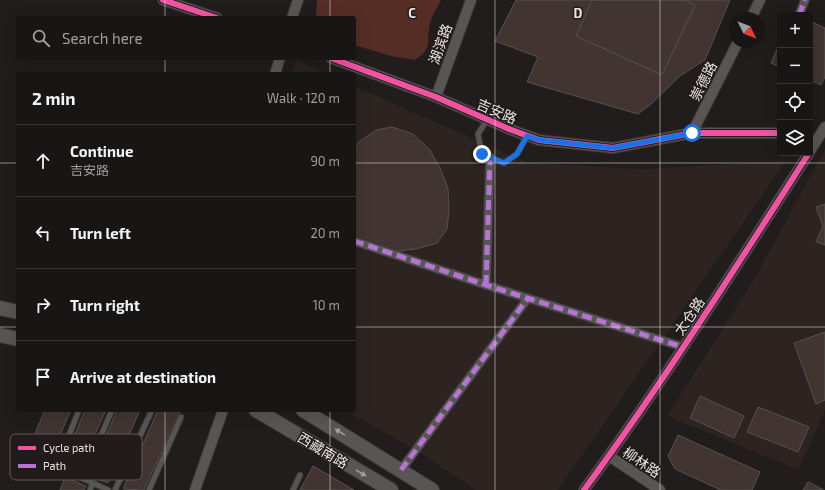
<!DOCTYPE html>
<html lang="en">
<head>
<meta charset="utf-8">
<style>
  :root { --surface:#181615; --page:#252322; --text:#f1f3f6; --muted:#9f9fa0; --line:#363534 }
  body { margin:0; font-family:"Exo 2","Noto Sans SC",sans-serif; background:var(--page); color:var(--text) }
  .controls { position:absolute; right:12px; top:12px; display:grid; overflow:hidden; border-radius:4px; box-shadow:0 4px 16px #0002 }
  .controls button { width:36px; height:36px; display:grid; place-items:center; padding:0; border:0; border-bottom:1px solid var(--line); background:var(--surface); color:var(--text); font:20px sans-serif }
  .compass { position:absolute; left:729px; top:12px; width:36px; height:36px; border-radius:50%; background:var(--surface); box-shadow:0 4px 16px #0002; rotate:132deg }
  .stop { position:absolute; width:12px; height:12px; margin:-9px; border:3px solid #1a73e8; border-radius:50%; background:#fff }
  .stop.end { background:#1a73e8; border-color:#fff; box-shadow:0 1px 4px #0008 }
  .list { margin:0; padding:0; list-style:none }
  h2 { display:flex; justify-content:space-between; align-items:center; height:52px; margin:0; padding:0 16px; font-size:17px }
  h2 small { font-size:13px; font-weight:400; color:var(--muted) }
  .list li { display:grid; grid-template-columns:26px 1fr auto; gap:12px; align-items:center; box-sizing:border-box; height:72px; padding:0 16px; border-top:1px solid var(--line) }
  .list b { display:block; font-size:15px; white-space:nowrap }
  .list p { margin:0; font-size:13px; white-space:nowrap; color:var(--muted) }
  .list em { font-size:13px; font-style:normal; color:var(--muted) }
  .icon { flex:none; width:22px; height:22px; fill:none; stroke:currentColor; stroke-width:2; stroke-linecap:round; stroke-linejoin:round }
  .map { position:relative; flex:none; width:825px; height:490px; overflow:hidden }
  .search { position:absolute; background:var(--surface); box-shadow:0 4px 16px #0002; left:16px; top:16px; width:340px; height:44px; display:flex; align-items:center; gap:10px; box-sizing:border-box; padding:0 14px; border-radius:4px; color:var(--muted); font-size:15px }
  .panel { position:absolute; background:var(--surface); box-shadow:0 4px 16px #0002; left:16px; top:72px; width:340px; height:340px; border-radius:4px }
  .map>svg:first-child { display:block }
  .built { fill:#2d2320 }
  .park { fill:#552d24 }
  .building { fill:#413431; stroke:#555251 }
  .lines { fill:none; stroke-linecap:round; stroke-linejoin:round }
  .service-casing { stroke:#393736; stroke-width:7 }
  .pedestrian-casing { stroke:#393736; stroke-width:10 }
  .minor-casing { stroke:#393736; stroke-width:12 }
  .secondary-casing { stroke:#393736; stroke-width:16 }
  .service { stroke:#585655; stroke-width:5 }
  .pedestrian { stroke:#585655; stroke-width:8 }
  .minor { stroke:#585655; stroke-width:10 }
  .secondary { stroke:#585655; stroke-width:14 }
  .quiet { stroke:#b673d3; stroke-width:5; stroke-dasharray:10 5; stroke-linecap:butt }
  .cycleway-casing { stroke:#211c1b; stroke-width:8 }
  .cycleway { stroke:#f153a3; stroke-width:6 }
  .oneway { fill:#a09d9c }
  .route { stroke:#1a73e8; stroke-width:5 }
  .grid { fill:none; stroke:#e7e4e3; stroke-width:1; stroke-opacity:0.55 }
  .labels { text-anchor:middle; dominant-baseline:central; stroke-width:3; stroke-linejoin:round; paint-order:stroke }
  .street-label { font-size:14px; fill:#e7e4e3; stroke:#211c1b }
  .key { fill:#211c1b; stroke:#5c5857; stroke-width:1 }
  .key-label { font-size:11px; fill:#e7e4e3 }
  .grid-label { font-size:13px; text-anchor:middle; font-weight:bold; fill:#e7e4e3; stroke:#211c1b; stroke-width:3; stroke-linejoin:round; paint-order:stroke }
</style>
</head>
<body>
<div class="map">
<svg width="825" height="490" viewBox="0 0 825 490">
  <rect width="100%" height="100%" fill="#201d1c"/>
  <path class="built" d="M296,60L328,74H292Z
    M354,86L528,163L644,169L786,161L558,490H475L419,452L344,410H354Z
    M825,149V410L799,470L667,416L755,278Z"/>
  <path class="park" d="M317,0H441C438,7 433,13 431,21C424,39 436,47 415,60L391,56L354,45V18H316Z"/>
  <path class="building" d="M516,0H730L705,60L680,76L650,105L638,114L527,82L538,57L495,41Z
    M592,0H685L695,5L662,75L576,36Z
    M810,21L825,28V77L821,85L810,80Z
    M780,43V67L771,63Z
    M392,127L413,134L430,150L441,170L448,189L449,211L447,229L437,243L416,249L387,252L354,241V148L360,141L376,130Z
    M825,204V245L816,242L823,226L816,207Z
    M825,332V400L816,404L794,343Z
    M700,396L744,416L734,438L690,418Z
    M758,407L809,427L798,452L747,432Z
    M45,410H71L50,458L29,448Z
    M85,410H106L79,470L63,463Z
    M117,410H140L108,483L89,476Z
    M158,410L180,411L144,490L123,489Z
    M678,435L760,472L752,490H721L675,469L668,456Z
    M313,466L354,490H300Z
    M65,477L86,486L84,490H60Z
    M808,482L824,490H803Z"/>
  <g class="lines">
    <g class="service-casing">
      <path id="service" d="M487,120L478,134L482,154L504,163L517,154L527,136
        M32,455L108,490
        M57,466L79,410
        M83,478L112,410
        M90,490L93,483
        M115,490L152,410
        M149,490L181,417
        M293,490L300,475"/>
    </g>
    <g class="pedestrian-casing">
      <path id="pedestrian" d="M799,15L805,0
        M354,241L486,285L683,347
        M486,285L490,157
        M401,470L528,298"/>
    </g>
    <g class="minor-casing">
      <path id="minor" d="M163,0L217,18
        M292,18L298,0
        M751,18L760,0
        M331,58L436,97L509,129L539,140L613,148L692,133H780
        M275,74L280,58
        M436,97L471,0
        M692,133L738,42
        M810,151L825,127
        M609,456L660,490
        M195,490L223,410
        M584,490C664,381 736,267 809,153"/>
    </g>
    <g class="secondary-casing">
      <path id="secondary" d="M0,308L18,312
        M0,335L18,339
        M256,410L391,490
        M303,410L432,490"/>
    </g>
    <use href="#service" class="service"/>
    <use href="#pedestrian" class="pedestrian"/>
    <use href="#minor" class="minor"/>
    <use href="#secondary" class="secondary"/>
    <path class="quiet" d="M799,15L805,0
      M354,241L486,285L683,347
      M486,285L490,157
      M401,470L528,298"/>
    <g class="cycleway-casing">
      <path id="cycleway" d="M163,0L217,18
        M331,58L436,97L509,129L539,140L613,148L692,133H780
        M584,490C664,381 736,267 809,153"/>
    </g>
    <use href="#cycleway" class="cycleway"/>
  </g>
  <defs><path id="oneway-solid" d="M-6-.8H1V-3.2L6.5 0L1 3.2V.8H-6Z"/></defs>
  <g class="oneway">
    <use href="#oneway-solid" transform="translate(340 432) rotate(-148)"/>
    <use href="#oneway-solid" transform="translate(361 473) rotate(31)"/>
  </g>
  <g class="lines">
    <path class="route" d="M482,154L504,163L517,154L527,136L539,140L613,148L692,133"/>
  </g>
  <path class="grid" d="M165,0V18M330,0V18M495,0V490M660,0V490M165,58V74M330,58V74M0,163H18M354,163H825M0,327H18M354,327H825M165,410V490M330,410V490"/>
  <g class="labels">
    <g class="street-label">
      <text transform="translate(440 44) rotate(-70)">湖滨路</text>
      <text transform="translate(703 81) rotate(-63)">崇德路</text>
      <text transform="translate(497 111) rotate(23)">吉安路</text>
      <text transform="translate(689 316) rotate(-56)">太仓路</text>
      <text transform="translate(323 450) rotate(31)">西藏南路</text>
      <text transform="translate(642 462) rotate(34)">柳林路</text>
    </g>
  </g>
  <rect x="10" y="434" width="132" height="46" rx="6" class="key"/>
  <rect x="18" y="446" width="18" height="4" fill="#f153a3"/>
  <rect x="18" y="464" width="18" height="4" fill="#b673d3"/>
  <g class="key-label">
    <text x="43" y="452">Cycle path</text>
    <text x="43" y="470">Path</text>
  </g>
  <g class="grid-label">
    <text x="412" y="18">C</text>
    <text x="578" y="18">D</text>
  </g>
</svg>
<div class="controls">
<button>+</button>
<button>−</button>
<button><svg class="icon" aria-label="locate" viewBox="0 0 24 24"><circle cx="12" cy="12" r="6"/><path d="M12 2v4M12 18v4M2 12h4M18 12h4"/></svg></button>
<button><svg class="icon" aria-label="layers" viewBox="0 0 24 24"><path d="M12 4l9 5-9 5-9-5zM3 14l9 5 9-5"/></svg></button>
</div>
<svg class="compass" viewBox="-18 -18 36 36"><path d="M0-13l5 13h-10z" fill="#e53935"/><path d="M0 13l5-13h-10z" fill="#9f9fa0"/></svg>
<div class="stop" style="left:692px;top:133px"></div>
<div class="stop end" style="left:482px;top:154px"></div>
<div class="search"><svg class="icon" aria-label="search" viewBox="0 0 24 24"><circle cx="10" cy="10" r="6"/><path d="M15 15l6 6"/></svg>Search here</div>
<section class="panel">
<h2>2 min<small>Walk · 120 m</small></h2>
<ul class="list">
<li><svg class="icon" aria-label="ahead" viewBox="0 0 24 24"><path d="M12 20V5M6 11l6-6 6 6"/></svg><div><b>Continue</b><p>吉安路</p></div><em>90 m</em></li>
<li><svg class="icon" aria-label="left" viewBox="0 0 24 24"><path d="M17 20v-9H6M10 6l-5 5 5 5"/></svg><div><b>Turn left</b></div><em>20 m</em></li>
<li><svg class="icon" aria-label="right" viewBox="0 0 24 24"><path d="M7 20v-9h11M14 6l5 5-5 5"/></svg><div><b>Turn right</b></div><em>10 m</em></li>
<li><svg class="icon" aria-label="arrive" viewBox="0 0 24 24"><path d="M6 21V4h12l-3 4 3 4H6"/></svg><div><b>Arrive at destination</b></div></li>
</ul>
</section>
</div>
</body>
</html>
